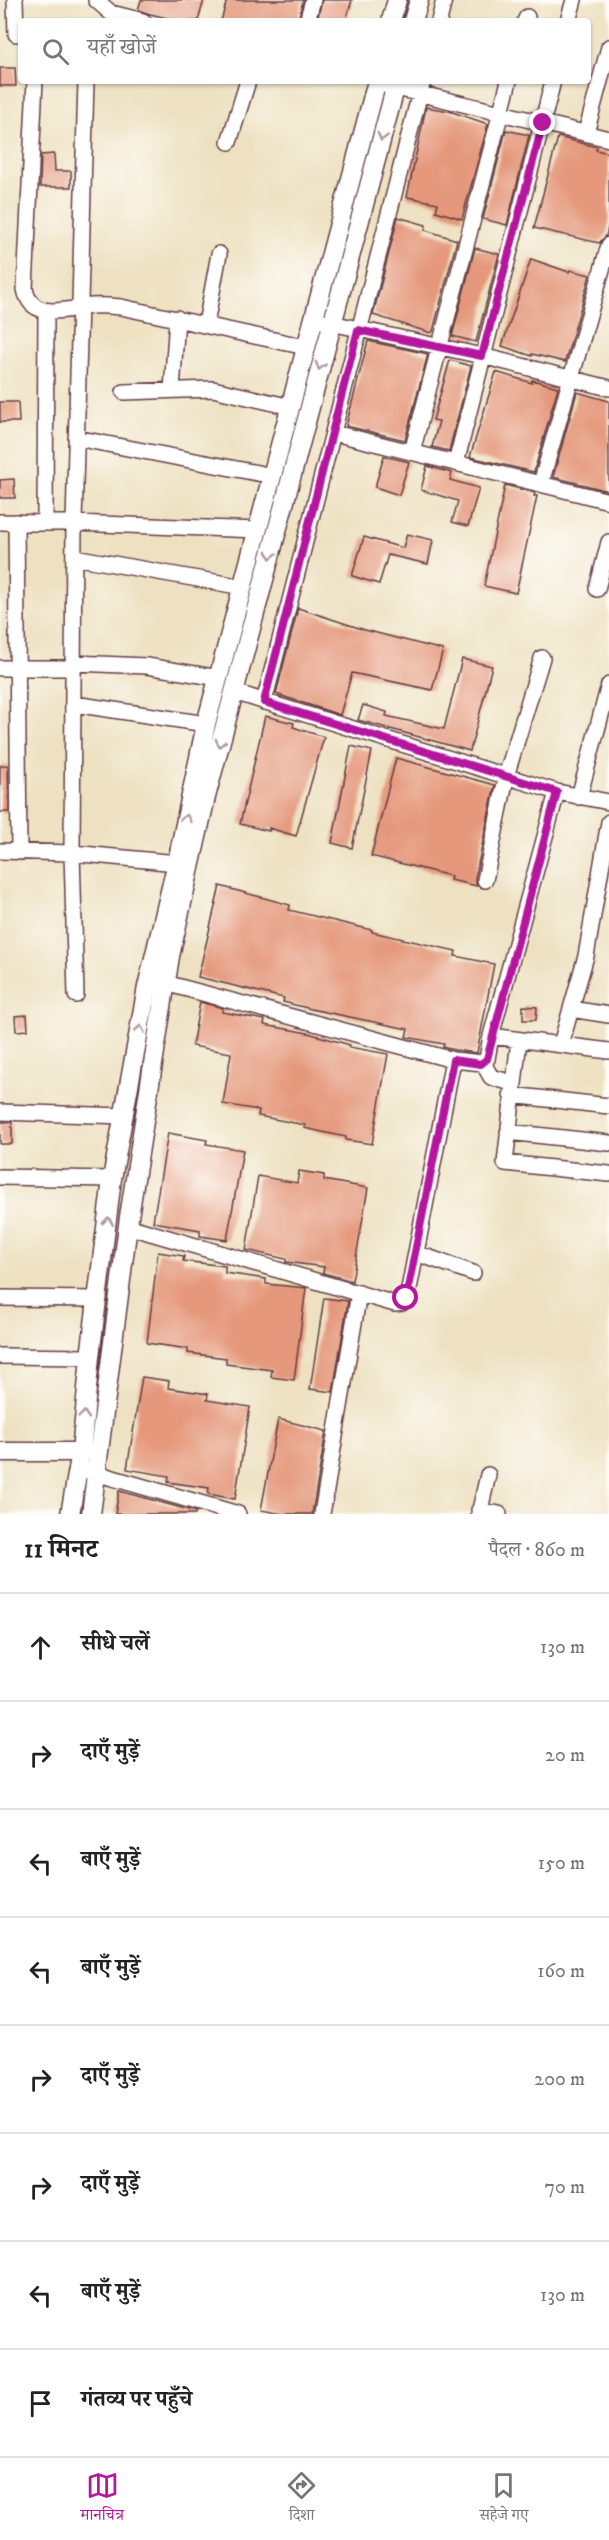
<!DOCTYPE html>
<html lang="hi">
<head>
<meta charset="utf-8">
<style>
  :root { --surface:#fff; --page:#f2f2f2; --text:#222; --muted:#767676; --line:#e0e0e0; --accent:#b5179e }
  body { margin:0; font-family:"IM FELL DW Pica","Noto Serif Devanagari",serif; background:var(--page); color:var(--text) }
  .stop { position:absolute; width:18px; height:18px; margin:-14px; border:4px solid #b5179e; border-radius:50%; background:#fff }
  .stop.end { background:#b5179e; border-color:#fff; box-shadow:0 2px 6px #0008 }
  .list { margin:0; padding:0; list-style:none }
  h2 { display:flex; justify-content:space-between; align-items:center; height:78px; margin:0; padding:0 24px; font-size:26px }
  h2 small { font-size:20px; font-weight:400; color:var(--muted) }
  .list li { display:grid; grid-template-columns:39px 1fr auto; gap:18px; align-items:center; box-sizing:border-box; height:108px; padding:0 24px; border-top:2px solid var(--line) }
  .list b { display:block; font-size:22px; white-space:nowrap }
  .list em { font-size:20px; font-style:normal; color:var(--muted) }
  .icon { flex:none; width:33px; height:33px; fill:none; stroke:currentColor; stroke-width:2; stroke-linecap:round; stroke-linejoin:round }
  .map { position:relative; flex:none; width:609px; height:1514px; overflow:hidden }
  .search { position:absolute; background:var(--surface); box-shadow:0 2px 4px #0004; left:18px; right:18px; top:18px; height:66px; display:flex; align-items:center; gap:15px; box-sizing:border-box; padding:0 21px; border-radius:6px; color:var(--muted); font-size:22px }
  .sheet { height:942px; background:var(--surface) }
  nav { display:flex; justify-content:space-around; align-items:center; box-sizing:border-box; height:84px; border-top:2px solid var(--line); background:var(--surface); font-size:16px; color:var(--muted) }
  nav a { display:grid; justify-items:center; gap:3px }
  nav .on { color:var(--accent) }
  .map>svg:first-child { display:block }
  .building { fill:#e5987b }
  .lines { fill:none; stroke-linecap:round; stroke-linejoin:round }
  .minor-casing { stroke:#633c42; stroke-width:18 }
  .tertiary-casing { stroke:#633c42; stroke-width:21 }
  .minor { stroke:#fff; stroke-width:15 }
  .tertiary { stroke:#fff; stroke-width:18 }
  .oneway { stroke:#ae9aa0 }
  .route { stroke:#b5179e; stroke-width:8 }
</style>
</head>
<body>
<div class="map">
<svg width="609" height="1514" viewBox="0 0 609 1514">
  <rect width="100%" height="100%" fill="#fdfcf7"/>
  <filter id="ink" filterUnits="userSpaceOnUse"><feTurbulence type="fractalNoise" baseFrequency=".0167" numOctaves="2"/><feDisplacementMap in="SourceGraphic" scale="12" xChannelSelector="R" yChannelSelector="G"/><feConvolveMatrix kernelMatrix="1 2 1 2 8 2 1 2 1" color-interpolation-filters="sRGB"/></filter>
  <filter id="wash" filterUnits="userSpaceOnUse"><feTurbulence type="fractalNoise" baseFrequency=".008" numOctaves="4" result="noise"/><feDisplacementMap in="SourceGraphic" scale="24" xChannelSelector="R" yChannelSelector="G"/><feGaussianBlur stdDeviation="1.35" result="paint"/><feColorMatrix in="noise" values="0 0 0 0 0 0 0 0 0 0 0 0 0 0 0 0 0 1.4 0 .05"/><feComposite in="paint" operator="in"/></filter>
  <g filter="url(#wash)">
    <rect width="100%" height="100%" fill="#eee1c1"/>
    <g id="blocks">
      <path class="building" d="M141,0H204L198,21H180L150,14L138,10Z
        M227,0H303L298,21H221Z
        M322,0H352L346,21H317Z
        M0,68H15L16,86H0Z
        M426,107L449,111L488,124L462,219L436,211L438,203L407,197Z
        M506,130L529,135L507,225L483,219Z
        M558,137L597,147L596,150L609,153V223L606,236L599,243L534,228Z
        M54,154L55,171H71V187H40L41,155Z
        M398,217L426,225L425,230L457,240L433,331L431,333L373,315Z
        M475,248L499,254L476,342L452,336Z
        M531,259L569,272L570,270L590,275L565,362L532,354V356L502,346Z
        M368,341L428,354L405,440L346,426Z
        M450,360L471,366L449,451L432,447L439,421L433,420Z
        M496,372L532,383V380L558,387L534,472L470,457Z
        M577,392L609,401V491L553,477Z
        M0,402H18L19,422H0Z
        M384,456L409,462L399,495L375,487Z
        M427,466L452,473L450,480L479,488L468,526L452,522L458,501L421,490Z
        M14,479L15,498H0V480Z
        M505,485L535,493L534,496H537L516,593L484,586Z
        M407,534L433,540L428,564L388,555L379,584L352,576L364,537L403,548Z
        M298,608L365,630L443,650L432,690L352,673L340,715L276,694Z
        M462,659L492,666L470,751L358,720L363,705L387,712L386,716L444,729Z
        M265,716L294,723L293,727L324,737L296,836L269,828V831L240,824Z
        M351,746L372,751L352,848L332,843Z
        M396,758L495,785L475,878L477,886L450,880L451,876L371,856Z
        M8,765L9,812H0V766Z
        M220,886L290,905L289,910L372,930V932L456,951L455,956L494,964L477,1053L455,1050L443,1047L444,1044L406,1037L408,1029L311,1009L283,1002L284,998L198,977Z
        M200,1002L223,1008L222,1012L265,1020L264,1025L308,1033L350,1045L349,1047L388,1054L372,1144L346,1140V1137L304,1128L305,1125L258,1116L259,1110L223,1104L231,1053L192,1046Z
        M523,1006L537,1007L536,1020H523Z
        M27,1015L28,1030L16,1031L15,1016Z
        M0,1122H12V1144H0Z
        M168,1133L207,1140L206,1144L243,1150L227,1240L200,1236V1230L153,1222Z
        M299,1171L324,1175V1180L368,1188L352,1281L323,1273L324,1267L286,1262V1259L246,1250L258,1176L297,1183Z
        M158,1252L184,1256L183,1261L225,1266V1273L266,1279V1284L306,1288L294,1380L271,1377L272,1370L226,1364V1358L188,1353V1349L147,1343Z
        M324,1298L348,1301L333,1392L310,1389Z
        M142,1377L169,1381L168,1388L208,1394L207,1400L250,1407L235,1499L208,1494L209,1488L168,1482L169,1476L127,1469Z
        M278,1419L326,1431L312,1514H283L261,1510Z
        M119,1491L196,1512L195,1514H115Z"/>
    </g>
  </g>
  <g filter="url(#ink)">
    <use href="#blocks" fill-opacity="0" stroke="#633c42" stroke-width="1.5"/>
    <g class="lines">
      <g class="minor-casing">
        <path id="minor" d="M15,0L16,34
          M96,0L111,13L143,21
          M307,21L313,0
          M439,21L444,0
          M525,21L527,17
          M568,21L574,0
          M35,81L25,289C31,323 70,308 92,306C101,305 111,306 121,307L306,347
          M384,85L609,139
          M586,133L609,47
          M229,142L248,81
          M46,312L45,523H74L86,81
          M313,319L482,356L609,388
          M206,324L219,254
          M172,390L177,318
          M124,392L213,389L291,407
          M334,433L609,501
          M76,438L273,476
          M412,452L509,81
          M456,463L553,81
          M541,483L609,245
          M0,522L45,523
          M16,522L19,852
          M74,557L243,587
          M597,589L609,542
          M74,663L147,666L219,678
          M0,668H74
          M234,692L557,792L609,802
          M264,702L423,81
          M74,704L206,724
          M557,792L491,1036L609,1051
          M579,797L609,685
          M0,851L72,853L188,864
          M485,880L507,773L542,658
          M165,983L453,1060L483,1063L487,1059L491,1036
          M76,995L72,853L74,523L258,530
          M571,1009L609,1015
          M519,1040L505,1163L609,1174
          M561,1044L586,956L609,822
          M483,1063L491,1077L512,1083
          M511,1095L609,1106
          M0,1112L125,1116
          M508,1132L609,1143
          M0,1177L112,1179
          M127,1226L395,1304L402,1303L408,1294L453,1060
          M416,1253L473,1273
          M0,1298L99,1299
          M0,1356L90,1357
          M85,1470L238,1514
          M479,1510L499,1514
          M322,1514L359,1293
          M479,1514L488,1475"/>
      </g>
      <g class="tertiary-casing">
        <path id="tertiary" d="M391,21L397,0
          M413,21L419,0
          M0,1452H81
          M70,1514L81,1452L90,1357L112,1179L147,987L177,862L206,724L377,81
          M91,1514L129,1217L170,956L206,797L397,81"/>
      </g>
      <use href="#minor" class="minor"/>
      <use href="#tertiary" class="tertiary"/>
    </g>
    <defs><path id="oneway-chevron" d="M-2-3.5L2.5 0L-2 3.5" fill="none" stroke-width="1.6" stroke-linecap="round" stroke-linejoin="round" transform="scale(1.5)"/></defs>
    <g class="oneway">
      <use href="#oneway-chevron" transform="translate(382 137) rotate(105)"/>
      <use href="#oneway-chevron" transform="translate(320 366) rotate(105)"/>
      <use href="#oneway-chevron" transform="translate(271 555) rotate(105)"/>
      <use href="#oneway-chevron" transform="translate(220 743) rotate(105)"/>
      <use href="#oneway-chevron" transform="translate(186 818) rotate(-78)"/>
      <use href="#oneway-chevron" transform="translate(140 1029) rotate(-81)"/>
      <use href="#oneway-chevron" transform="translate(108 1221) rotate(-83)"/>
      <use href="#oneway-chevron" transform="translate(84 1415) rotate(-85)"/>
    </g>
  </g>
  <g class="lines" filter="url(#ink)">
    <path class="route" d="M406,1298L453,1060L481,1064L487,1059L557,792L264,702L358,330L482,356L543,123"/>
  </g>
</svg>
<div class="stop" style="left:406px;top:1298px"></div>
<div class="stop end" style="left:543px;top:123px"></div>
<div class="search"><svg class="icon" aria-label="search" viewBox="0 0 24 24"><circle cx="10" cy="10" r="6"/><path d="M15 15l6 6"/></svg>यहाँ खोजें</div>
</div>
<section class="sheet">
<h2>11 मिनट<small>पैदल · 860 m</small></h2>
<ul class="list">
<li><svg class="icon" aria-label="ahead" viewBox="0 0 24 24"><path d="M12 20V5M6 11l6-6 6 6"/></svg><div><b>सीधे चलें</b></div><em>130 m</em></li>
<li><svg class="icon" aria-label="right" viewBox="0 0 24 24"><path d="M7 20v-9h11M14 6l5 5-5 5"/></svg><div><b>दाएँ मुड़ें</b></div><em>20 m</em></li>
<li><svg class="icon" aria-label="left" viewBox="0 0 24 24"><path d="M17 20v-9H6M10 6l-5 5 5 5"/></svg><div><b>बाएँ मुड़ें</b></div><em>150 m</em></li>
<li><svg class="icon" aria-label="left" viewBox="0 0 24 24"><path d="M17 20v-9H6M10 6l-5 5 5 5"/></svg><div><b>बाएँ मुड़ें</b></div><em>160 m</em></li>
<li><svg class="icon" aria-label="right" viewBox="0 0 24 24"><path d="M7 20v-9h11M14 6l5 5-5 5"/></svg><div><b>दाएँ मुड़ें</b></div><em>200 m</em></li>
<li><svg class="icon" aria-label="right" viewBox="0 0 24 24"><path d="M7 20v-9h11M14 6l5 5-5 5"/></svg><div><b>दाएँ मुड़ें</b></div><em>70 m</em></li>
<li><svg class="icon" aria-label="left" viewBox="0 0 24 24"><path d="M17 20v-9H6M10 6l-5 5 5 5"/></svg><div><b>बाएँ मुड़ें</b></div><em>130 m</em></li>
<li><svg class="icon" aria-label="arrive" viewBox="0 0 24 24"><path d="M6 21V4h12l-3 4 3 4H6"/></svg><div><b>गंतव्य पर पहुँचे</b></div></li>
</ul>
</section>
<nav>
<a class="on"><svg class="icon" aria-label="map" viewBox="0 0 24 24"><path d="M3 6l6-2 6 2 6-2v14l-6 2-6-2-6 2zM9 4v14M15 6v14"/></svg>मानचित्र</a>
<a><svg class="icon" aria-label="directions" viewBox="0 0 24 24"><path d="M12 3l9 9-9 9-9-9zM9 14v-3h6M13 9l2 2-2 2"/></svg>दिशा</a>
<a><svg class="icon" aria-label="saved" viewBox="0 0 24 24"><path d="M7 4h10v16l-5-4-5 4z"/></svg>सहेजे गए</a>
</nav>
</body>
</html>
